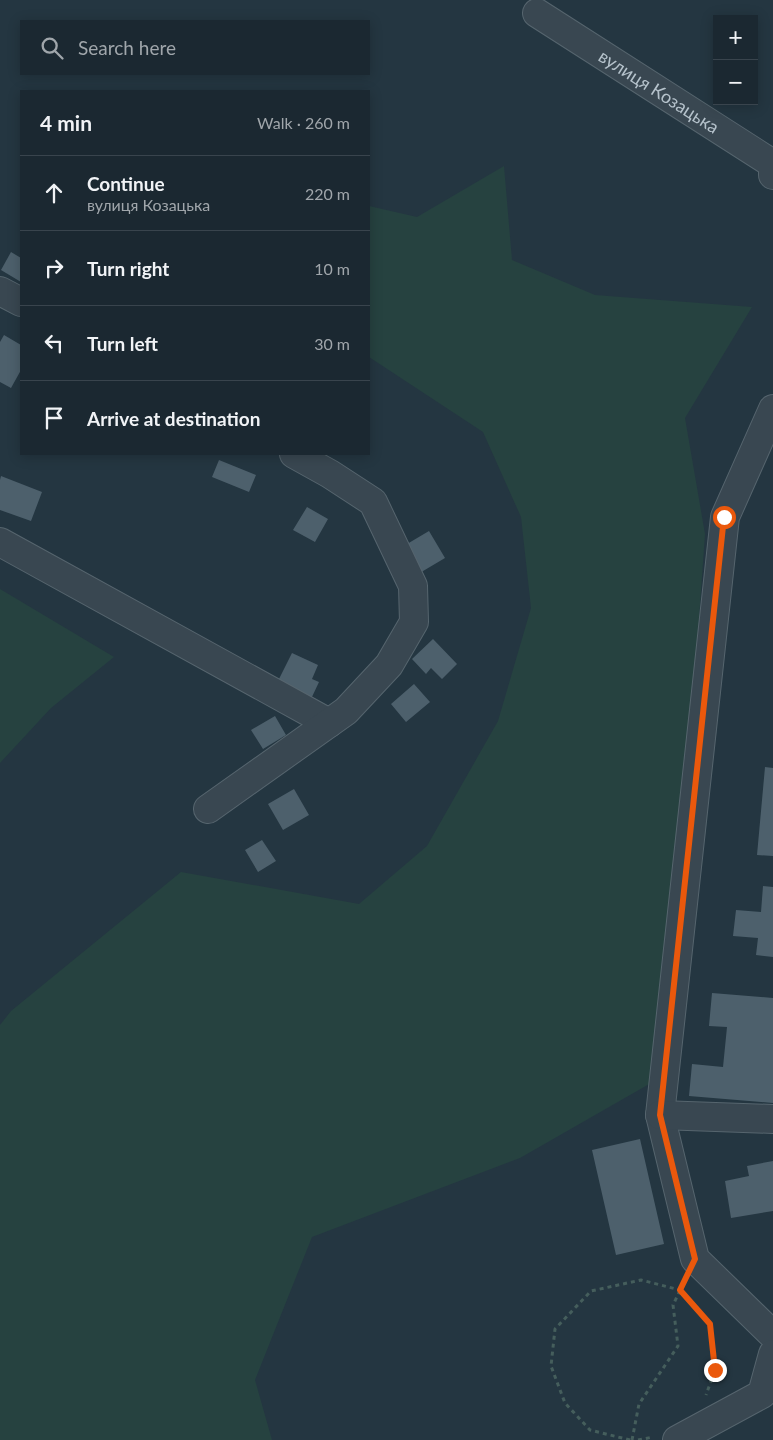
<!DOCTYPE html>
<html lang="en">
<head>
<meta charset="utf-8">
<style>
  :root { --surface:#1b2831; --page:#28343d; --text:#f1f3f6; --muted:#a0a6ab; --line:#39444d }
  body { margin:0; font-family:Lato,sans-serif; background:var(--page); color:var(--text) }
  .controls { position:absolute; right:15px; top:15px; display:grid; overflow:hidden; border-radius:0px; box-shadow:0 2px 12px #0003 }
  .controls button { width:45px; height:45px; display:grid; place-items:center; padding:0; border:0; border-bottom:1px solid var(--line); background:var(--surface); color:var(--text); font:25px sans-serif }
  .stop { position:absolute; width:15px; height:15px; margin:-11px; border:4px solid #ea580c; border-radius:50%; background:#fff }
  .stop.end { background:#ea580c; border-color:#fff; box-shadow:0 1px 5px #0008 }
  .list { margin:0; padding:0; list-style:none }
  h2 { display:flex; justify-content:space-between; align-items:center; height:65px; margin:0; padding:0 20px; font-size:21px }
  h2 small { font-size:16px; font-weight:400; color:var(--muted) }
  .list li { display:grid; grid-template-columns:32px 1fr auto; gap:15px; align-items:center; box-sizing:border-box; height:75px; padding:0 20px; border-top:1px solid var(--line) }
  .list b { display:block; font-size:19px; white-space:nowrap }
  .list p { margin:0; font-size:16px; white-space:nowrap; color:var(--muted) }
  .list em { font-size:16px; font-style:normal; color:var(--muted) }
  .icon { flex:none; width:28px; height:28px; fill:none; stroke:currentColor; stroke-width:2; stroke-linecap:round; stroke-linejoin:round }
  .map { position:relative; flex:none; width:773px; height:1440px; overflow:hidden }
  .search { position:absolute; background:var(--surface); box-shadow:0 2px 12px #0003; left:20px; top:20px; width:350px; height:55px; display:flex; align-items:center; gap:12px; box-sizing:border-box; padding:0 18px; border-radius:0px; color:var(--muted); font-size:19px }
  .panel { position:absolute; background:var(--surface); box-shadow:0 2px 12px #0003; left:20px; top:90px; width:350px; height:365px; border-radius:0px }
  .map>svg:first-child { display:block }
  .green { fill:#264240 }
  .building { fill:#4d606c }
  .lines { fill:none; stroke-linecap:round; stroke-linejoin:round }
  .minor-casing { stroke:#56656e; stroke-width:30 }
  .path { stroke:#455e5c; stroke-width:3; stroke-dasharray:4 4; stroke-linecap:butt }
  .minor { stroke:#394751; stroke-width:28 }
  .route { stroke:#ea580c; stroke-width:6 }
  .labels { text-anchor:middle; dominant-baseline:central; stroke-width:4; stroke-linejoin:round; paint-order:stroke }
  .street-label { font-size:18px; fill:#b5c2cb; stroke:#1d2c36 }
</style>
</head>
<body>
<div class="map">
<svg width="773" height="1440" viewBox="0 0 773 1440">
  <rect width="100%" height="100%" fill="#243641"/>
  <path class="green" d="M504,166L512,260L595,295L752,307L685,418L705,534L676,946L651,1083L520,1158L312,1237L255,1380L272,1440H0V1025L11,1011L181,872L359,904L427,846L498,721L531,608L521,517L483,432L369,357V206L417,217Z
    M0,589L114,657L51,708L0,763Z"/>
  <path class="building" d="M11,252L21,258V282L1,270Z
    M4,335L21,345V370L11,388L0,382V342Z
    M219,460L256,475L249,492L212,477Z
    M1,476L42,492L31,521L0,510V480Z
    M307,507L328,519L315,542L293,530Z
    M429,531L445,558L418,574L402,547Z
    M433,639L457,664L442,679L431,668L426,674L412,659Z
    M292,653L318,665L312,679L319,682L311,699L277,683Z
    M414,684L430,702L406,722L391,704Z
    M275,716L286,735L263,749L251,730Z
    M765,767L773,768V856L757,855Z
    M294,789L309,815L283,830L268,804Z
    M262,840L276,861L258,872L245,850Z
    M763,886L773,887V957L756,955L758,938L733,936L736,910L761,912Z
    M712,993L773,998V1103L689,1096L692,1064L723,1067L727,1027L709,1026Z
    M640,1139L664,1244L616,1255L592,1150Z
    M773,1161V1211L731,1218L725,1181L749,1176L747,1166Z"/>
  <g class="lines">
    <g class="minor-casing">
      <g id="minor">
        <path id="s1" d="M537,13L773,164V175"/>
        <path d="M0,291L21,302"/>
        <path d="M773,409L725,517L660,1115L695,1259L773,1335"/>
        <path d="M0,542L329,723"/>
        <path d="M208,809L346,711L389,665L414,622L413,586L373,502L330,474L294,454"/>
        <path d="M660,1115L773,1119"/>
        <path d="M677,1440L762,1394L773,1354"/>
      </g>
    </g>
    <path class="path" d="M630,1440L590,1430L565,1403L551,1366L555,1329L591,1291L641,1280L680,1290L710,1323L715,1370L706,1395
      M632,1440L639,1404L678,1346L673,1305L684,1282
      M638,1440L653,1437"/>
    <use href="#minor" class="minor"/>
  </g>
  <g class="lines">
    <path class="route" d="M715,1370L710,1324L680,1290L695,1259L660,1115L724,517"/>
  </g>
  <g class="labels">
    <g class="street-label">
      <text stroke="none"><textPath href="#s1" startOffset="145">вулиця Козацька</textPath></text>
    </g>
  </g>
</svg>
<div class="controls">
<button>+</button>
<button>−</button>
</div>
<div class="stop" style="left:724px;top:517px"></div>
<div class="stop end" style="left:715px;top:1370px"></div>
<div class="search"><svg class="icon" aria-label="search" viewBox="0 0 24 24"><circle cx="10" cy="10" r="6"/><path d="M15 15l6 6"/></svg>Search here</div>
<section class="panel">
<h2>4 min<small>Walk · 260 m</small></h2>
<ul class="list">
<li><svg class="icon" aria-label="ahead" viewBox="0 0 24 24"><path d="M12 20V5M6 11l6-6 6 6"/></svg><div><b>Continue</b><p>вулиця Козацька</p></div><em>220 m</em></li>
<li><svg class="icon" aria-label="right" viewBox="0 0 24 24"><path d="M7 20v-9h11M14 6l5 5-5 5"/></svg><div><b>Turn right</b></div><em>10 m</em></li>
<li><svg class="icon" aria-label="left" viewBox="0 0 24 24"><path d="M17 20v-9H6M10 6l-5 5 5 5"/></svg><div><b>Turn left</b></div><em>30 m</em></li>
<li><svg class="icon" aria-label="arrive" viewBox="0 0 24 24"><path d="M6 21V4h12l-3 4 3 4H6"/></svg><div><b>Arrive at destination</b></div></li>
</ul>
</section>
</div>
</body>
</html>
